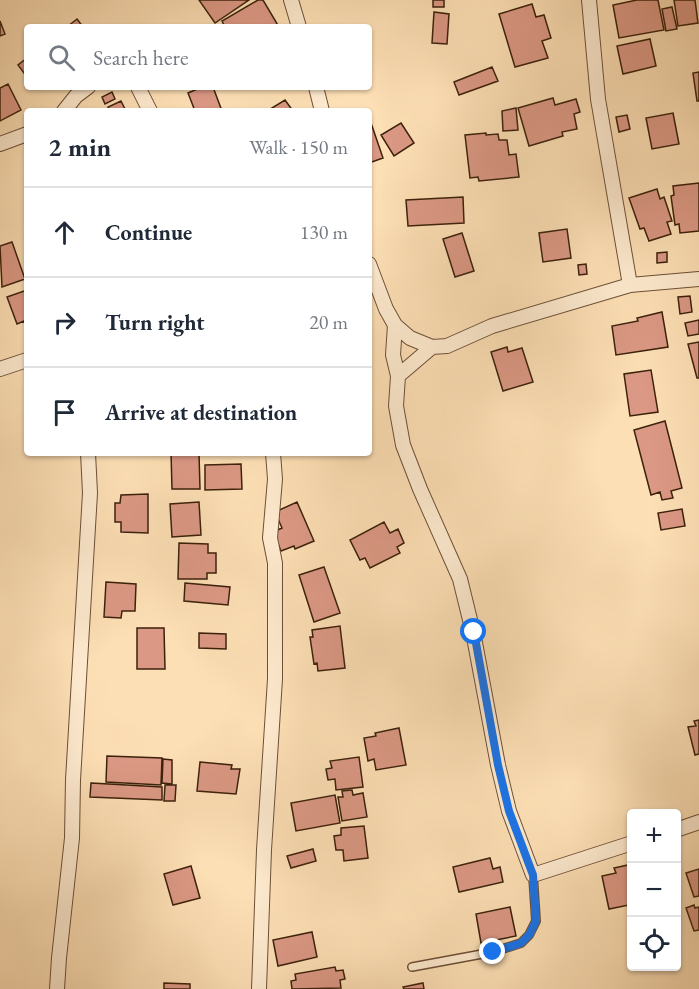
<!DOCTYPE html>
<html lang="en">
<head>
<meta charset="utf-8">
<style>
  :root { --surface:#fff; --page:#f6f6f7; --text:#1f2937; --muted:#747a83; --line:#e0e1e3 }
  body { margin:0; font-family:"EB Garamond",serif; background:var(--page); color:var(--text) }
  .controls { position:absolute; right:18px; bottom:18px; display:grid; overflow:hidden; border-radius:6px; box-shadow:0 2px 4px #0004 }
  .controls button { width:54px; height:54px; display:grid; place-items:center; padding:0; border:0; border-bottom:2px solid var(--line); background:var(--surface); color:var(--text); font:30px sans-serif }
  .stop { position:absolute; width:18px; height:18px; margin:-14px; border:4px solid #1a73e8; border-radius:50%; background:#fff }
  .stop.end { background:#1a73e8; border-color:#fff; box-shadow:0 2px 6px #0008 }
  .list { margin:0; padding:0; list-style:none }
  h2 { display:flex; justify-content:space-between; align-items:center; height:78px; margin:0; padding:0 24px; font-size:26px }
  h2 small { font-size:20px; font-weight:400; color:var(--muted) }
  .list li { display:grid; grid-template-columns:39px 1fr auto; gap:18px; align-items:center; box-sizing:border-box; height:90px; padding:0 24px; border-top:2px solid var(--line) }
  .list b { display:block; font-size:22px; white-space:nowrap }
  .list em { font-size:20px; font-style:normal; color:var(--muted) }
  .icon { flex:none; width:33px; height:33px; fill:none; stroke:currentColor; stroke-width:2; stroke-linecap:round; stroke-linejoin:round }
  .map { position:relative; flex:none; width:699px; height:989px; overflow:hidden }
  .search { position:absolute; background:var(--surface); box-shadow:0 2px 4px #0004; left:24px; top:24px; width:348px; height:66px; display:flex; align-items:center; gap:15px; box-sizing:border-box; padding:0 21px; border-radius:6px; color:var(--muted); font-size:22px }
  .panel { position:absolute; background:var(--surface); box-shadow:0 2px 4px #0004; left:24px; top:108px; width:348px; height:348px; border-radius:6px }
  .map>svg:first-child { display:block }
  .building { fill:#db9884; stroke:#3c210b; stroke-width:1.5 }
  .lines { fill:none; stroke-linecap:round; stroke-linejoin:round }
  .lane-casing { stroke:#6c5036; stroke-width:10 }
  .street-casing { stroke:#6c5036; stroke-width:16 }
  .lane { stroke:#feeacf; stroke-width:7 }
  .street { stroke:#feeacf; stroke-width:14 }
  .route { stroke:#1a73e8; stroke-width:8 }
</style>
</head>
<body>
<div class="map">
<svg width="699" height="989" viewBox="0 0 699 989">
  <rect width="100%" height="100%" fill="#fddfb5"/>
  <filter id="stains"><feTurbulence type="fractalNoise" baseFrequency=".00333" numOctaves="4"/><feColorMatrix values="0 0 0 0 .2 0 0 0 0 .09 0 0 0 0 .02 0 0 0 .5 -.17"/></filter>
  <radialGradient id="worn" r=".72"><stop offset=".6" stop-color="#630" stop-opacity="0"/><stop offset="1" stop-color="#630" stop-opacity=".3"/></radialGradient>
  <path class="building" d="M199,0H249L215,23Z
    M258,0H263L279,27H225L222,21Z
    M433,0H444V7H433Z
    M637,0H658L664,30L619,38L613,5Z
    M674,0H695L698,23L678,26Z
    M532,4L536,17L544,15L551,38L542,41L548,58L515,67L499,14Z
    M672,7L677,29L666,31L662,9Z
    M434,12L449,14L447,44L432,43Z
    M77,19L83,27H67Z
    M0,21L5,34L0,36Z
    M650,39L656,66L623,74L617,46Z
    M27,58V77L18,65Z
    M492,67L498,81L459,95L454,82Z
    M699,72V101H697L693,73Z
    M8,84L21,110L0,121V88Z
    M202,87H213L222,111H195L188,93Z
    M112,92L115,99L105,104L102,97Z
    M553,98L555,105L576,99L580,112L574,114L577,129L562,132L563,136L529,146L518,108Z
    M285,100L293,111H267Z
    M121,101L126,111H110L108,107Z
    M516,108L518,130L503,131L502,111Z
    M673,113L679,144L652,149L646,118Z
    M627,115L630,129L619,132L616,117Z
    M371,123L383,158L369,163V124Z
    M401,123L414,143L394,156L381,135Z
    M486,133V135L498,134L499,140H507L509,155L516,154L519,177L479,181L478,177L470,178L465,135Z
    M699,183V231L680,233L679,224L675,225L671,196L674,195L673,186Z
    M657,189L660,199L664,197L672,221L667,222L671,234L649,241L644,228L640,229L629,198Z
    M463,197L464,223L408,226L406,200Z
    M567,229L571,258L543,262L539,233Z
    M462,233L474,271L455,277L443,239Z
    M12,242L25,279L2,287L0,246Z
    M667,252V262L657,263V253Z
    M586,264L587,274L579,275L578,265Z
    M27,290V329L24,321L17,324L7,297Z
    M690,296L692,312L680,314L678,297Z
    M662,312L668,347L616,355L612,326L638,321L637,318Z
    M699,320V334L688,336L685,323Z
    M699,342V378H697L688,344Z
    M507,347L508,352L522,348L533,382L503,391L491,352Z
    M651,370L658,412L630,416L624,374Z
    M665,421L682,488L671,491L673,498L662,500L660,492L651,495L634,430Z
    M171,453H199L200,489H172Z
    M241,464L242,489L205,490V465Z
    M148,494V533L121,532V522H115V503H120L121,495Z
    M199,502L201,535L172,537L170,504Z
    M297,502L314,541L295,549L294,546L281,551L273,532L282,528L275,512Z
    M682,509L685,526L661,530L658,513Z
    M384,522L390,533L398,529L404,543L397,547L400,553L370,568L365,558L360,560L350,540Z
    M179,543L208,544V553H216V573H207V579H178Z
    M324,567L340,613L314,622L299,575Z
    M106,582L136,584L135,611H122L121,618L104,617Z
    M185,583L230,587L228,605L184,601Z
    M340,626L345,668L318,671L317,663L314,664L310,637H313L312,630Z
    M137,628H164L165,669H137Z
    M199,633L226,634V649L199,648Z
    M699,720V754L695,755L688,727L696,726L694,721Z
    M399,728L406,765L376,770L374,759L368,761L364,738L376,736L375,733Z
    M107,756L162,758L161,785L106,782Z
    M359,757L363,787L336,790L335,779L328,780L326,769L332,768L330,761Z
    M163,759L172,760V784L162,783Z
    M200,762L232,765L231,769H240L236,794L197,791Z
    M91,783L162,787V800L90,797Z
    M165,785H176L175,801H164Z
    M352,790L353,795L363,793L367,817L342,821L338,797H343L342,791Z
    M335,795L340,823L296,831L291,803Z
    M364,826L368,858L344,861L343,850H336L334,836L341,835V828Z
    M313,849L316,861L291,868L287,856Z
    M490,858L493,869L500,867L503,882L459,892L453,867Z
    M628,865L632,880V899L628,900L629,905L609,909L602,876L616,873L614,868Z
    M191,866L200,898L173,905L164,874Z
    M699,869V896L694,897L686,873Z
    M694,905L695,908L699,907V930L694,931L686,908Z
    M510,907L516,936L481,943L476,914Z
    M312,932L317,957L278,966L273,940Z
    M335,967L336,971L343,970L345,979L340,980L341,988L292,989L291,981L296,980L295,974Z
    M164,983L190,984V989H164Z
    M423,983L424,989H404L403,987Z"/>
  <g class="lines">
    <g class="lane-casing">
      <path id="lane" d="M412,967L493,952L521,943L529,935L536,921L533,875"/>
    </g>
    <g class="street-casing">
      <path id="street" d="M291,0L299,27
        M589,0L598,99L630,285
        M138,87L150,111
        M316,87L322,111
        M64,111L76,96L88,87
        M0,144L27,134
        M369,264L386,309L395,325L410,338L432,347L447,346L492,326L630,285L699,279
        M395,325L393,355L398,376
        M432,347L398,376L396,406L403,445L420,489L460,579L473,632L498,765L509,811L533,875L632,843
        M0,369L27,360
        M676,830L699,822
        M57,989L59,958L72,838L73,780L90,493L88,453
        M259,989L264,850L275,679V563L270,538L275,479L273,453"/>
    </g>
    <use href="#lane" class="lane"/>
    <use href="#street" class="street"/>
  </g>
  <g class="lines">
    <path class="route" d="M474,632L498,765L509,811L533,875L536,921L529,935L521,943L493,952"/>
  </g>
  <rect width="100%" height="100%" filter="url(#stains)"/>
  <rect width="100%" height="100%" fill="url(#worn)"/>
</svg>
<div class="controls">
<button>+</button>
<button>−</button>
<button><svg class="icon" aria-label="locate" viewBox="0 0 24 24"><circle cx="12" cy="12" r="6"/><path d="M12 2v4M12 18v4M2 12h4M18 12h4"/></svg></button>
</div>
<div class="stop" style="left:474px;top:632px"></div>
<div class="stop end" style="left:493px;top:952px"></div>
<div class="search"><svg class="icon" aria-label="search" viewBox="0 0 24 24"><circle cx="10" cy="10" r="6"/><path d="M15 15l6 6"/></svg>Search here</div>
<section class="panel">
<h2>2 min<small>Walk · 150 m</small></h2>
<ul class="list">
<li><svg class="icon" aria-label="ahead" viewBox="0 0 24 24"><path d="M12 20V5M6 11l6-6 6 6"/></svg><div><b>Continue</b></div><em>130 m</em></li>
<li><svg class="icon" aria-label="right" viewBox="0 0 24 24"><path d="M7 20v-9h11M14 6l5 5-5 5"/></svg><div><b>Turn right</b></div><em>20 m</em></li>
<li><svg class="icon" aria-label="arrive" viewBox="0 0 24 24"><path d="M6 21V4h12l-3 4 3 4H6"/></svg><div><b>Arrive at destination</b></div></li>
</ul>
</section>
</div>
</body>
</html>
